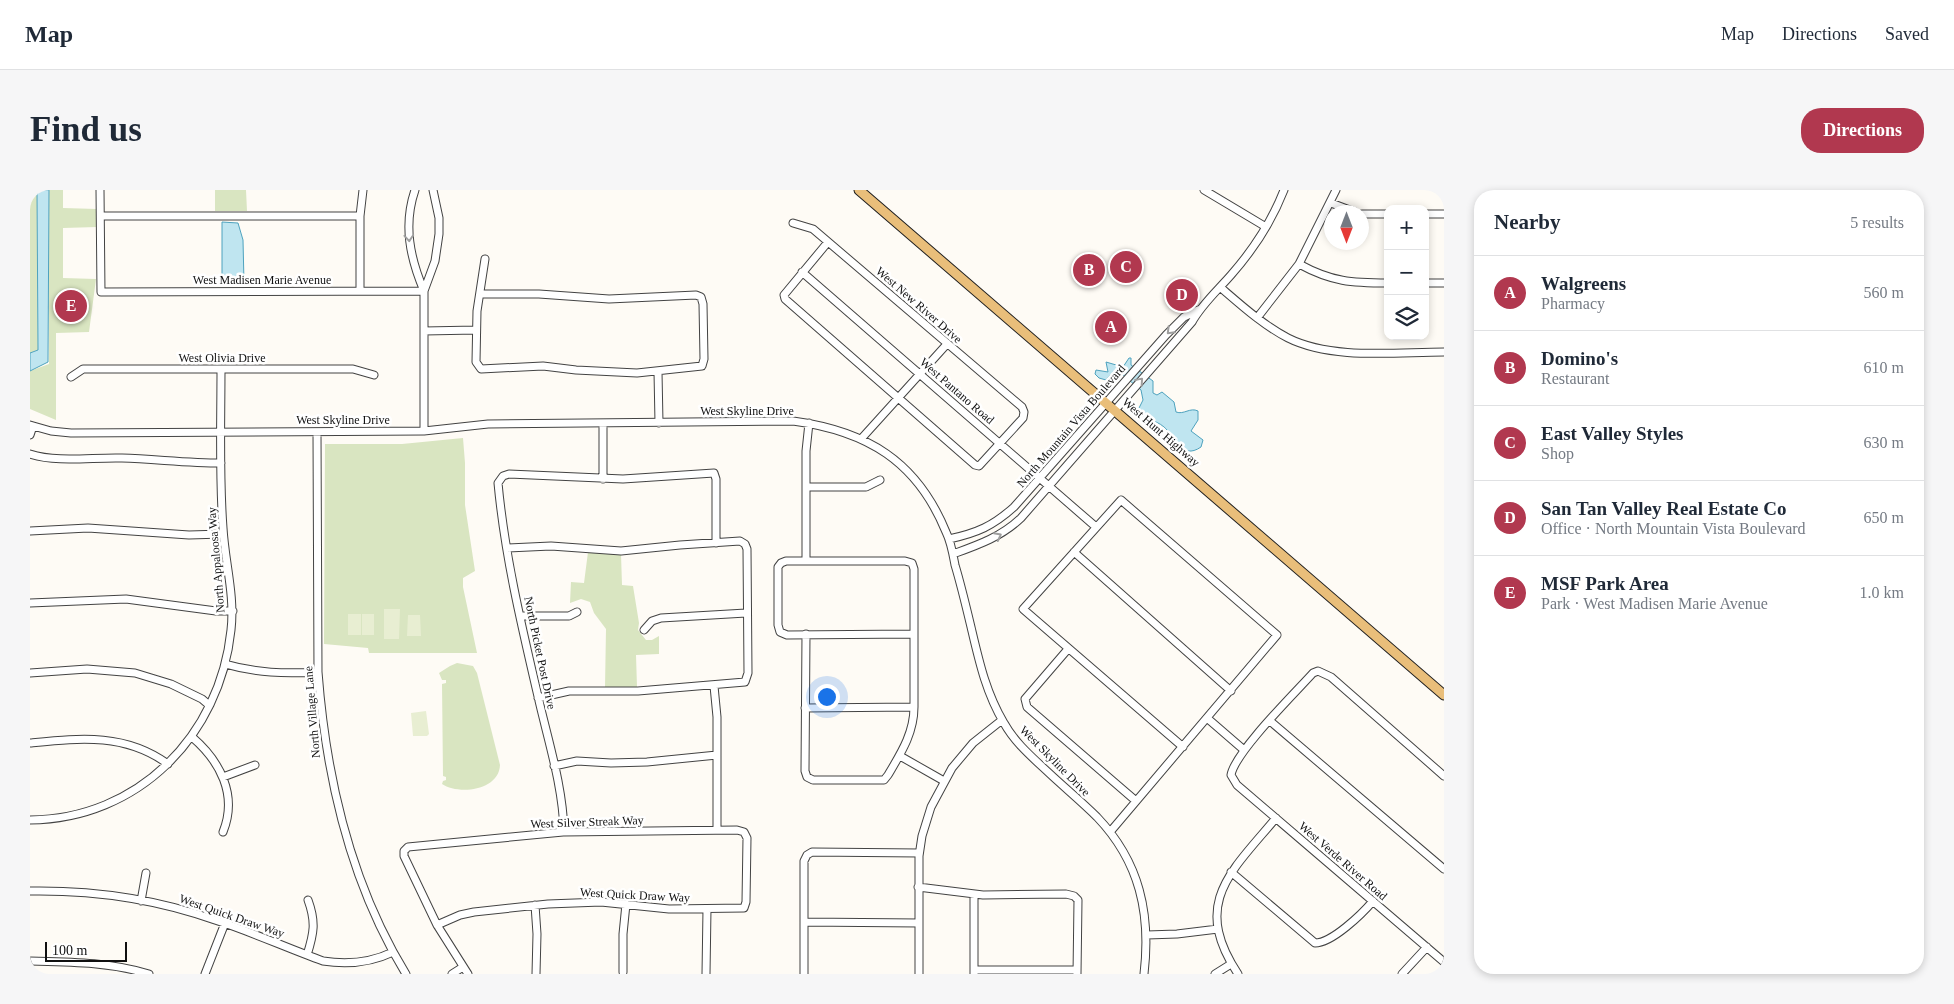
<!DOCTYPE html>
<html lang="en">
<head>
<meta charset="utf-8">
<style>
  :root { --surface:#fff; --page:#f6f6f7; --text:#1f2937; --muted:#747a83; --line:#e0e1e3; --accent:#b1384f }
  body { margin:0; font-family:Georgia,serif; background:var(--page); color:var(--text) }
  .controls { position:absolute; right:15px; top:15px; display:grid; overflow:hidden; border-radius:10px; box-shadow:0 2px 8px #0003 }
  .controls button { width:45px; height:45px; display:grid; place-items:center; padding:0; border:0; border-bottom:1px solid var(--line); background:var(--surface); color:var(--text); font:25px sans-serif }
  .compass { position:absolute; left:1294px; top:15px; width:45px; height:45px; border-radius:50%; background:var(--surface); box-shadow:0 2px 8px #0003; rotate:180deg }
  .scale { position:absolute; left:15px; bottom:12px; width:82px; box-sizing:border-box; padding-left:5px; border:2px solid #101010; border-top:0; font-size:14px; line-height:18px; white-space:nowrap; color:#101010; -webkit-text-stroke:4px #fff; paint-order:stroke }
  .you { position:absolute; left:796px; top:506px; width:18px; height:18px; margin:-12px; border:4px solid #fff; border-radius:50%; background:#1a73e8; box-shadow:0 0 0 8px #1a73e833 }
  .badge { display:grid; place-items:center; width:32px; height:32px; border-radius:50%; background:var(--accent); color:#fff; font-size:16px; font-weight:700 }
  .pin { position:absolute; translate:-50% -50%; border:2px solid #fff; box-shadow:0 1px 5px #0006 }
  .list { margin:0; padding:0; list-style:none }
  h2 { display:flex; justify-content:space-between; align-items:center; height:65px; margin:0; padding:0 20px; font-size:21px }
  h2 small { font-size:16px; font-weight:400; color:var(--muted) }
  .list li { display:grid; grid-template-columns:32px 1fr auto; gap:15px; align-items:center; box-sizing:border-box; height:75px; padding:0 20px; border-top:1px solid var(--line) }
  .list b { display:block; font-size:19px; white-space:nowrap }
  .list p { margin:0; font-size:16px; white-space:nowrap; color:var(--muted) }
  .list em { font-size:16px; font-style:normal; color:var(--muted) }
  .icon { flex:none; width:28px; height:28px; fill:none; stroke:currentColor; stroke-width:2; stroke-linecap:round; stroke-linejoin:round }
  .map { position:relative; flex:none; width:1414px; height:784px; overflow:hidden; border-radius:20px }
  header { display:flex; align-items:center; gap:30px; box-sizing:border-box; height:70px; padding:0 25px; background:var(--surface); border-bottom:1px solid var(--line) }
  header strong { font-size:24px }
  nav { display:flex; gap:28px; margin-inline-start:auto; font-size:18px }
  .intro { display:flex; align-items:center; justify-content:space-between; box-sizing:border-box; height:120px; padding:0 30px }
  h1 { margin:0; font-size:35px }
  .button { padding:12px 22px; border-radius:20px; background:var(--accent); color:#fff; font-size:18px; font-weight:700 }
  main { display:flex; gap:30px; padding:0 30px }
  aside { flex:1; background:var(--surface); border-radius:20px; box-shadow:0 2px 8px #0003 }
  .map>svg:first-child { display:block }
  .green { fill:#d9e5c1 }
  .pitch { fill:#e8eed2 }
  .water { fill:#bfe5f0; stroke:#4ea2be }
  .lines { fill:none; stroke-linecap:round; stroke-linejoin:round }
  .minor-casing { stroke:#434343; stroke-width:9 }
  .major-casing { stroke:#212121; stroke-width:11 }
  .minor { stroke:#fff; stroke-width:7 }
  .major { stroke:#e9be7a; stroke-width:9 }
  .oneway { stroke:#9f9f9f }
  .labels { text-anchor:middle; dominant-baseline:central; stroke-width:5; stroke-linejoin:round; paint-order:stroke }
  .street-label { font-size:12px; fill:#101010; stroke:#fff }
</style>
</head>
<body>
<header>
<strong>Map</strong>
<nav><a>Map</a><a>Directions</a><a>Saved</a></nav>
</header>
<div class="intro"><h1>Find us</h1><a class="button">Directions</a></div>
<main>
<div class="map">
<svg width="1414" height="784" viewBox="0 0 1414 784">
  <rect width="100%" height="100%" fill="#fefbf5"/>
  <path class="green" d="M0,0H7L8,160L0,163Z
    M19,0H33V18L67,19V37L33,38V88L66,89L59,142L26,143V230L0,219V181L19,174Z
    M185,0H216L217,21H185Z
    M433,248L435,273V315L445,381L433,388V397L447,463H339L338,458L294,454L295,254H372Z
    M558,362L591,364L592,395L603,396L609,433L608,440L616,450H622L629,446V464L606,465L607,497H575L576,439L564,423L560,412L551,409L540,413L541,392L554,393Z
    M427,473L443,476L447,483L470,575C469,601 428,605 412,594L413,591L416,590V587L413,586L412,494L416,493V490H412L409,483L420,476Z"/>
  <path class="pitch" d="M354,419H370L369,449H354Z
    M318,424H331V445H318Z
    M332,424H344V445H332Z
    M378,425H390L391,446H377Z
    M396,521L399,544L397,546H383L381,523Z"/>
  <path class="water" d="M7,0H19L18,172L0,181V163L8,160Z
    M192,32L208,33L213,50L214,93H192Z
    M1099,168H1101V175L1123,191V203L1127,205L1132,202L1144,212L1146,222C1154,225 1160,217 1168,221V230L1161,241L1173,250L1171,257C1151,271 1144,245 1134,237C1125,229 1115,231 1108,220L1113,210L1111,200L1093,185L1086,188L1080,185L1076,190L1069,188L1065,184L1066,180L1078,182L1076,172L1093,177Z"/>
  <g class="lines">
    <g class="minor-casing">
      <path id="minor" d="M70,0L71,102L394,101
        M385,0C373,35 380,68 394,101
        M1174,0L1236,37
        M1301,13L1325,22
        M1332,24H1358
        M1395,24H1414
        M71,26H330
        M763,33L783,39L992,217L994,222L993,228L949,276L945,275L755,109L754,105L798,52
        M1269,74C1302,92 1322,93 1358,93
        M772,82L1066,337
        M1395,93H1414
        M1190,97C1211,115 1233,135 1258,148C1302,170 1365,162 1414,162
        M330,101V26L333,0
        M450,104H509L579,109L666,105L671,107L673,114L674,169L672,176L607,183L546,180L513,176L451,179L446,172L447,121L455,69
        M1227,128L1269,74L1306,0
        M394,141L446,140
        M628,182L629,233
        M41,187L53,179H323L344,185
        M573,233V289
        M0,235L21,241L41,243L394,241L458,234L763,231C837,241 887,271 916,342C921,352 923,364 925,375C931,395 936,416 941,437C949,471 956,503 974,533C985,553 1003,568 1019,583C1035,598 1052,612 1067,627C1110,672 1121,724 1114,784
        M394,241V101L405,71L409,44V28L403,0
        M287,242L288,482C296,587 320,693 376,784
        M0,245L3,236
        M831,249L917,154
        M0,264C28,273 62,267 92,268C125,269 158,273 191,273
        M776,297H836L850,290
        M0,341L58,338L159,345L193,344
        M919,349C947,343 963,336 984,317L1136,145L1154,127L1168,120
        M477,358L521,356L591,361L650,355L710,351L715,354L717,359L718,483L715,492L608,501H539L508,508
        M1044,362L1201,501
        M923,364C948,355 971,347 991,328L1162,132C1172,114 1187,101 1201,85C1223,60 1242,31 1254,0
        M776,371V261L779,233
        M0,413L96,409L186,421H203
        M491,426H539L547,422
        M614,440L622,431L631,428L716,423
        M776,444L775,581L777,587L783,590H854L858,585C871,563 884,543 884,517V379L882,373L875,371H756L751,373L748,377V435L750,442L757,445L884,444
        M1038,459L995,509L997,517L1106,611
        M195,474C226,483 255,484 288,482
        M0,483L57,479L105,483L141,494L172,509L179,515
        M684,496L687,527V640
        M775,518L884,517
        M1177,528L1214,560
        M1240,531L1414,679
        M162,547C190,571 208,605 193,642
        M0,553C51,548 95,543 138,574
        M870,566L914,591
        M524,576L547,571L581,573L617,572L687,565
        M1414,586L1301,487L1288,481L1283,483C1265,503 1205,562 1201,585L1207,595L1414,772
        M193,587L225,575
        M0,630C108,629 190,546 201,440C205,405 195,373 193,338C189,285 191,232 191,179
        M534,642C533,599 520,557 510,515C493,442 475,368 468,293L473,286L479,284L593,289L684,283L686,289V353
        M1080,642L1247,445L1091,310L993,419L1153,557
        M1201,682L1285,753C1302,753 1332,724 1343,711
        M888,697L953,705L1036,704L1044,706L1048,710L1047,784
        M0,701C63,700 126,709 185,730C222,742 257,758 293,771C318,775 340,773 363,762
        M111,711L116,683
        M505,715L507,744L506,784
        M774,732L889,733
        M407,735L430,725L444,722L518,714L571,712L639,719L714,718L716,712L717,648L714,642L707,640L533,642L378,657L374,661V666L407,735L438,784
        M1117,745L1147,744L1188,739
        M277,765C284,743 286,732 278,710
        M0,771C41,772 79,772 119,784
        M944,780H1047
        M593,782V744L596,714
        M175,784L195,733
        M422,784L433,777
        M676,784L677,719
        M774,784V671L777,665L782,662L889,663
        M889,784V666L892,646L901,617L922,578L943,553L972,530
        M944,784V704
        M1185,784L1201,774
        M1208,784C1161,713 1201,682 1246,628
        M1372,784L1397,757"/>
    </g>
    <g class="major-casing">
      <path id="major" d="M829,0L1414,505"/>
    </g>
    <use href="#minor" class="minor"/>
    <use href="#major" class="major"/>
  </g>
  <defs><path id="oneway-chevron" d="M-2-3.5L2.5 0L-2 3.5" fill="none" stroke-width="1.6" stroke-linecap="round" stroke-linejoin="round" transform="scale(1.25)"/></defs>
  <g class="oneway">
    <use href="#oneway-chevron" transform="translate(379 48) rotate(86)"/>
    <use href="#oneway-chevron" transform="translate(1140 141) rotate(135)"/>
    <use href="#oneway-chevron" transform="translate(1110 191) rotate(-49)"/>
    <use href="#oneway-chevron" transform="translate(968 346) rotate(-27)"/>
  </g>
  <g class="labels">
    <g class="street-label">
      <text x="232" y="90">West Madisen Marie Avenue</text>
      <text transform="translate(889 115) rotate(41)">West New River Drive</text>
      <text x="192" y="168">West Olivia Drive</text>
      <text transform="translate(927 201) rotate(41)">West Pantano Road</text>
      <text x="717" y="221">West Skyline Drive</text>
      <text x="313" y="230">West Skyline Drive</text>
      <text transform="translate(1041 236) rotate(-49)">North Mountain Vista Boulevard</text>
      <text transform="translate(1131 242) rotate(41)">West Hunt Highway</text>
      <text transform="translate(186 370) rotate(-95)">North Appaloosa Way</text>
      <text transform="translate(510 463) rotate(78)">North Picket Post Drive</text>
      <text transform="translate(282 522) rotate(-95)">North Village Lane</text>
      <text transform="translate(1025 571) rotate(45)">West Skyline Drive</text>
      <text transform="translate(557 632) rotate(-2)">West Silver Streak Way</text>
      <text transform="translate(1313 671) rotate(41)">West Verde River Road</text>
      <text transform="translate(605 705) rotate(3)">West Quick Draw Way</text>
      <text transform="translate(202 726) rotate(19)">West Quick Draw Way</text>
    </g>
  </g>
</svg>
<div class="controls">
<button>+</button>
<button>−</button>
<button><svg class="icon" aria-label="layers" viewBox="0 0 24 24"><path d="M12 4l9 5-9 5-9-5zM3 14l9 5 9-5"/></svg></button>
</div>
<svg class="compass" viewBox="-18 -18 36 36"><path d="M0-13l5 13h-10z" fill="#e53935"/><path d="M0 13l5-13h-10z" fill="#747a83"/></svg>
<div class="scale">100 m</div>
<div class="you"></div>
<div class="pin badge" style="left:1081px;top:137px">A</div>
<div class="pin badge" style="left:1059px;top:80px">B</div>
<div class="pin badge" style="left:1096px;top:77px">C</div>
<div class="pin badge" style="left:1152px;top:105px">D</div>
<div class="pin badge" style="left:41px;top:116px">E</div>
</div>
<aside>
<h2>Nearby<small>5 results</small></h2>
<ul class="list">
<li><span class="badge">A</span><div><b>Walgreens</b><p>Pharmacy</p></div><em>560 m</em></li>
<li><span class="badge">B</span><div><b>Domino's</b><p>Restaurant</p></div><em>610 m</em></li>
<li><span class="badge">C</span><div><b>East Valley Styles</b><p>Shop</p></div><em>630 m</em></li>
<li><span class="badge">D</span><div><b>San Tan Valley Real Estate Co</b><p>Office · North Mountain Vista Boulevard</p></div><em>650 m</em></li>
<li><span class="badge">E</span><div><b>MSF Park Area</b><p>Park · West Madisen Marie Avenue</p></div><em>1.0 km</em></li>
</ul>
</aside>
</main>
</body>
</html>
